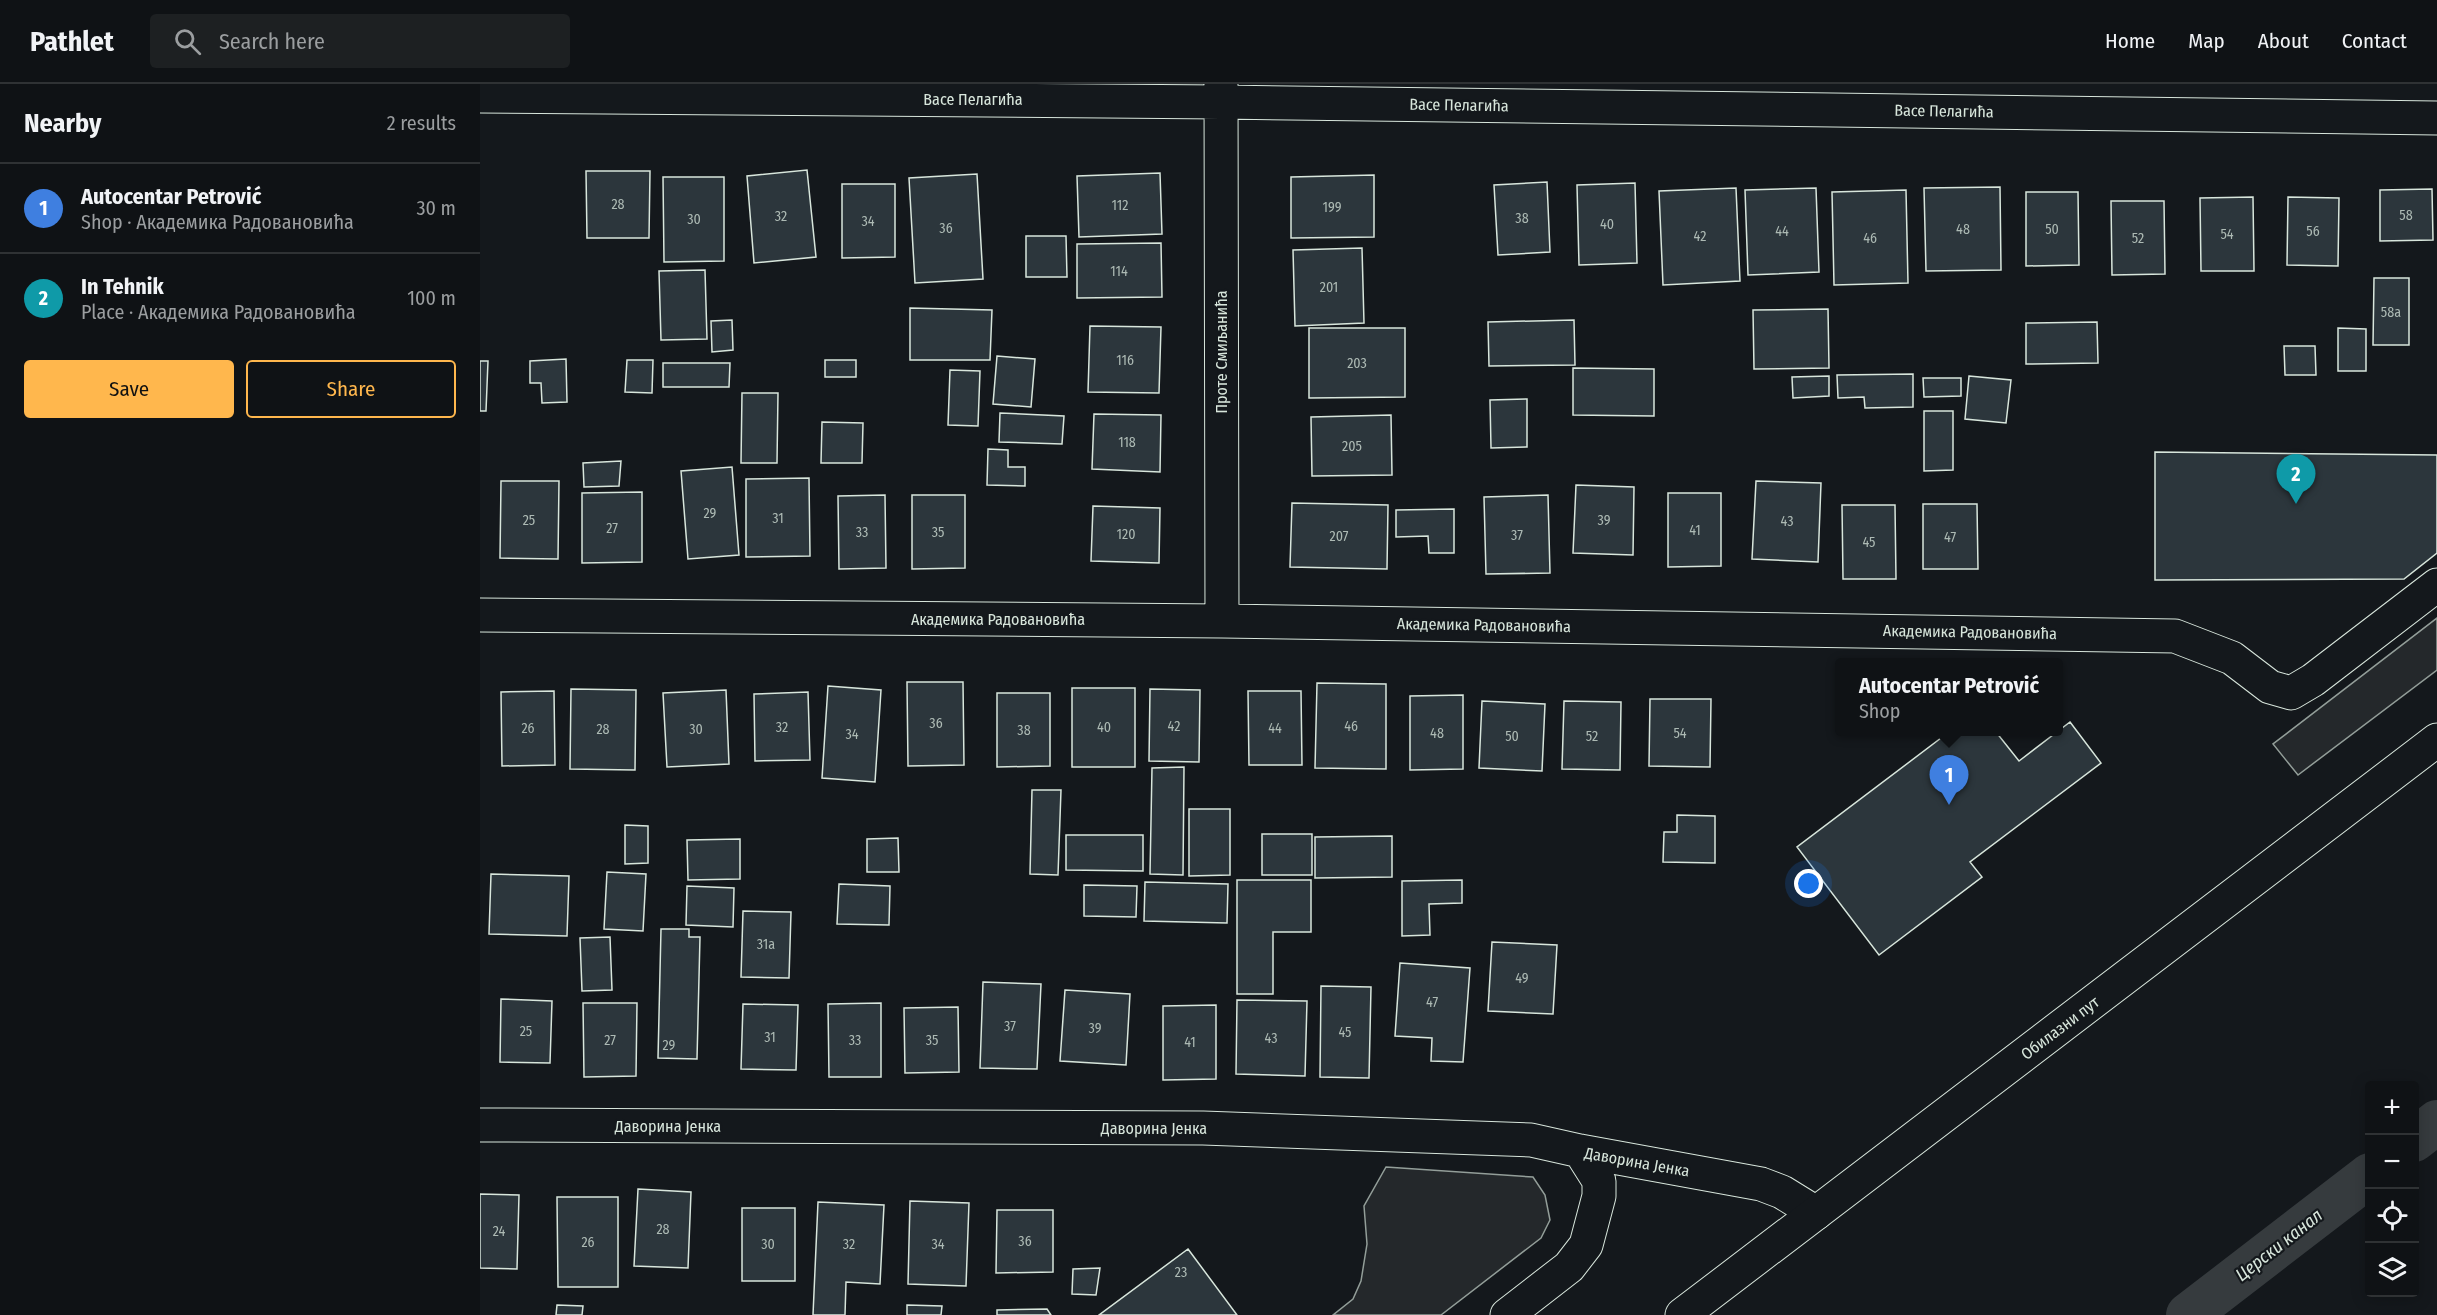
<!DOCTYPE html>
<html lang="en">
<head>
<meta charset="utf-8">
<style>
  :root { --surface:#0f1215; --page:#1d2022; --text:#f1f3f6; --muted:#9b9ea0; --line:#2f3234; --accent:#ffb74d }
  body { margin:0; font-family:"Fira Sans Condensed",sans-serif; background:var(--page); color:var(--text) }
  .controls { position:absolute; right:18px; bottom:18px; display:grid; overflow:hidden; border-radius:6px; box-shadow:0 3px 15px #0003 }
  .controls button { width:54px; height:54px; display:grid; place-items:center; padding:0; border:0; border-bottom:2px solid var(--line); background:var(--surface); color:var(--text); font:30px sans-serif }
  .you { position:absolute; left:1329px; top:800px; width:21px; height:21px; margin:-15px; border:4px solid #fff; border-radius:50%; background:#1a73e8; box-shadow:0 0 0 9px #1a73e833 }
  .badge { display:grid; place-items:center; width:39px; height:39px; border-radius:50%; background:var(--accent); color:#fff; font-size:20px; font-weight:700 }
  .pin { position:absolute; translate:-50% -50px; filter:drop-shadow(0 2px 3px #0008) }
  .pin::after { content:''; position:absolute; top:32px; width:21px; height:18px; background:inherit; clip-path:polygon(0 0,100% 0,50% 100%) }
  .popup { position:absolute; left:1355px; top:574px; width:228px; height:78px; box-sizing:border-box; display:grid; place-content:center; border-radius:6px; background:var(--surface); filter:drop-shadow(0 2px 4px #0005); font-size:20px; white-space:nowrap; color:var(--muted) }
  .popup b { font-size:22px; color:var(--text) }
  .popup::after { content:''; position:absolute; left:50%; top:100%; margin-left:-12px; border:12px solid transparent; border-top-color:var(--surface) }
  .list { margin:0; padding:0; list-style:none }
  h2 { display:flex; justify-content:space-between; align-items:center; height:78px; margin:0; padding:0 24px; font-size:26px }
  h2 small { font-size:20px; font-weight:400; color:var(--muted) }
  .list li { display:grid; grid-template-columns:39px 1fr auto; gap:18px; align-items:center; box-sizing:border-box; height:90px; padding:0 24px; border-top:2px solid var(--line) }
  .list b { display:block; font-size:22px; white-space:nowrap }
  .list p { margin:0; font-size:20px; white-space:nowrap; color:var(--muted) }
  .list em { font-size:20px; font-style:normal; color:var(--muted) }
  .actions { display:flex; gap:12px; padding:18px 24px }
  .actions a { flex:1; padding:14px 0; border:2px solid var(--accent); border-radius:6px; text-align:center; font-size:21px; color:var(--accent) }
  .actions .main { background:var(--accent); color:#111 }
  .icon { flex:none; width:33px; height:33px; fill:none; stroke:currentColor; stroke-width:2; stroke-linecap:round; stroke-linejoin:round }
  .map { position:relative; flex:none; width:1957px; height:1231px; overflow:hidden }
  header { display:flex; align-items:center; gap:36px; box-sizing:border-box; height:84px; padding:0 30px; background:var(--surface); border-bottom:2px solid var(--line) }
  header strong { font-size:28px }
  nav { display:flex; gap:33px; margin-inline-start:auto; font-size:21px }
  .search { width:420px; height:54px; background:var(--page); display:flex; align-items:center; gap:15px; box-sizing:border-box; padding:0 21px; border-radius:6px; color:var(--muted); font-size:22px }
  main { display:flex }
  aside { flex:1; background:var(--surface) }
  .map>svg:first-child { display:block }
  .parking { fill:#24282b; stroke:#939e99; stroke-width:1.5 }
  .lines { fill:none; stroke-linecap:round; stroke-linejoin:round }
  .canal { stroke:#363b3e; stroke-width:44 }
  .building { fill:#2c363c; stroke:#d8e6dc; stroke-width:1.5 }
  .minor-casing { stroke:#d8e6dc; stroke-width:35 }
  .primary-casing { stroke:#d8e6dc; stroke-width:35 }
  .minor { stroke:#14181c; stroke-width:33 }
  .primary { stroke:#14181c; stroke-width:33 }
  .labels { text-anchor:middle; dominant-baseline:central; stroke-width:4.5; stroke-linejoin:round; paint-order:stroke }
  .number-label { font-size:14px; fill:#adbab4 }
  .street-label { font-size:16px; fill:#d8e6dc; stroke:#14181c }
  .water-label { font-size:18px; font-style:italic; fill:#d8e6dc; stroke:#14181c }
</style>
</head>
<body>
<header>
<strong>Pathlet</strong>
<div class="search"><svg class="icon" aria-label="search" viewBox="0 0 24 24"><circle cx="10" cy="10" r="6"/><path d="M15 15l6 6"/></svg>Search here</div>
<nav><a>Home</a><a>Map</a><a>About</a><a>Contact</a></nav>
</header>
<main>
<aside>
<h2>Nearby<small>2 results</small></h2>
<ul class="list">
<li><span class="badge" style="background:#3f7fe0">1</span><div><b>Autocentar Petrović</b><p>Shop · Академика Радовановића</p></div><em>30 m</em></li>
<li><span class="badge" style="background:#0f9aa8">2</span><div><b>In Tehnik</b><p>Place · Академика Радовановића</p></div><em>100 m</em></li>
</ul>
<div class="actions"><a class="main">Save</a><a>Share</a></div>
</aside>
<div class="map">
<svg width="1957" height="1231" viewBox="0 0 1957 1231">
  <rect width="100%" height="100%" fill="#14181c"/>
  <path class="parking" d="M1957,534V586L1818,691L1793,660Z
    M906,1083L1053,1093L1065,1111L1070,1136L1061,1154L961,1231H853L873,1215L881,1197L887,1160L884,1122Z"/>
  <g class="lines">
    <path class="canal" d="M1934,1056L1957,1038
      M1708,1231L1890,1091"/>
  </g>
  <path class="building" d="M327,86L336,173L274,179L267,92Z
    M106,87H170L169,154H107Z
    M680,89L682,150L599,153L597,92Z
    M497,90L503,195L435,199L429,94Z
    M894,91V153L811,154V93Z
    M183,93H244V177L184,178Z
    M1067,98L1070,168L1018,171L1014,101Z
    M1155,99L1157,179L1099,181L1097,101Z
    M362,100H415V173L362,174Z
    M1520,103L1521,186L1446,187L1444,104Z
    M1256,104L1260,197L1183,201L1179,107Z
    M1336,104L1339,188L1268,191L1265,106Z
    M1952,105L1953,156L1900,157V106Z
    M1426,106L1428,199L1354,201L1352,108Z
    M1546,108H1598L1599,181L1546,182Z
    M1773,113L1774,187H1721L1720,114Z
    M1808,113L1859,114L1858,182L1807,181Z
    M1631,117H1684L1685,190L1632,191Z
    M546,152H586L587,193H546Z
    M681,159L682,213L597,214V160Z
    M882,164L884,239L815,242L813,166Z
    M225,186L227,255L181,256L179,187Z
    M1894,194H1929V261H1893Z
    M430,224L512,226L510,276H430Z
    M1348,225L1349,284L1274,285L1273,226Z
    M252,236L253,266L232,268L231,237Z
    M1094,236L1095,281L1009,282L1008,238Z
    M1617,238L1618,279L1546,280V239Z
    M610,242L681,243L679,309L608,308Z
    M829,244H925V313L829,314Z
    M1858,244L1886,245V287H1858Z
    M1804,262H1835L1836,291H1805Z
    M517,272L555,275L551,323L513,320Z
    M86,275L87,318L62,319L61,299H50V277Z
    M147,276H173L172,309L145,308Z
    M345,276H376V293H345Z
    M0,277H8L6,327H0Z
    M183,279H250L249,303H183Z
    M1093,284L1174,285V332L1093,331Z
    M470,286L500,287L498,342L468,341Z
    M1433,290V323L1385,324L1384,313L1358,314L1357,291Z
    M1349,292V312L1313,314L1312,293Z
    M1489,292L1531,296L1526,339L1485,335Z
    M1443,294H1481V312L1444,313Z
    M262,309H298L297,379H261Z
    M1047,315V363L1011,364L1010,316Z
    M1444,327H1473V386L1444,387Z
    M520,329L584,332L582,360L519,358Z
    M614,330L681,331L680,388L612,385Z
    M911,331L912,391L832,392L831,333Z
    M342,338L383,339L382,379H341Z
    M508,365L528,366V383H545V402L507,401Z
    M1675,368L1957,371V469L1924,495L1675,496Z
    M141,377L139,402L104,403L103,379Z
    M252,383L259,471L208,475L201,387Z
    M329,394L330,472L266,473V395Z
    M21,397H79L78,475L20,474Z
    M1276,397L1341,399L1338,478L1272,475Z
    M1096,401L1154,403L1153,471L1093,469Z
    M162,408V478L102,479V409Z
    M1188,409H1241V482L1188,483Z
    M405,411L406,484L359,485L358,412Z
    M432,411H485V484L432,485Z
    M1068,411L1070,489L1006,490L1004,413Z
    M812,419L908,421L907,485L810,483Z
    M1443,420H1497L1498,485H1443Z
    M1362,421H1415L1416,495H1363Z
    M613,422L680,424L679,479L611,477Z
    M974,425V469H949L948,452L916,453V426Z
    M427,598H483L484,681L428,682Z
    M837,599L906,600V685L835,684Z
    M348,602L401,606L395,698L342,694Z
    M592,604H655V683H592Z
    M91,605L156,606L155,686L90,685Z
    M670,605L720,606L719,678L669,677Z
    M246,606L249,680L187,683L183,609Z
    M74,607L75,681L22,682L21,608Z
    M768,607H821L822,681H769Z
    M328,608L330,676L275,677L274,610Z
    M517,609H570V682L517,683Z
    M983,611V685L930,686V612Z
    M1170,615H1231L1230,683L1169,682Z
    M1002,617L1065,620L1062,687L999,684Z
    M1084,617L1141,618L1140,686L1082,685Z
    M1590,638L1621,679L1490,778L1502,793L1399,871L1317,763L1469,648H1516L1539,677Z
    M704,683L703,791L670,790L672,684Z
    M552,706H581L578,791L550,790Z
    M709,725H750V791L709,792Z
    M1197,731L1235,732V779L1183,778L1184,748H1197Z
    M145,741L168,742V779L145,780Z
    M782,750H832V791H782Z
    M586,751H663V787L586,786Z
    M912,752V793L835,794V753Z
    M418,754L419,788H387V755Z
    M260,755V795L208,796L207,756Z
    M127,788L166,790L163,847L124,845Z
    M11,790L89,792L87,852L9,850Z
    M757,796H831V848H793V910H757Z
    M982,796V819L949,820L950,851L922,852V797Z
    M665,798L748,800L747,839L664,837Z
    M359,800L410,802L409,841L357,840Z
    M604,801L657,802L656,833L604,832Z
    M207,802L254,804L253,843L206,841Z
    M263,827L311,828L309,894L261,893Z
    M181,845H209V853H220L217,975L178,974Z
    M130,853L132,906L102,907L100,854Z
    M1012,858L1077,861L1073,930L1008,927Z
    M920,879L990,884L983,978L951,977L952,954L915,952Z
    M503,898L561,900L557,985L500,984Z
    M841,902L891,903L889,994L840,993Z
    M585,906L650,910L646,981L580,977Z
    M21,915L72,917L70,979L20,978Z
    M757,916L827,917L825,992L756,990Z
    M103,919H157L156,992L104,993Z
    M401,919V993H349L348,920Z
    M263,920L318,921L316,986L261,985Z
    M736,921V995L683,996V922Z
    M478,923L479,988L425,989L424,924Z
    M158,1105L211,1108L208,1184L154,1182Z
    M0,1110L39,1111L37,1185L0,1184Z
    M77,1113H138V1203H78Z
    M430,1117L489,1119L486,1202L428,1200Z
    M338,1118L404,1121L400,1200L366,1198L365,1231H333Z
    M262,1124H315V1197H262Z
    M517,1126H573V1188L516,1189Z
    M708,1165L757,1231H619Z
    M620,1184L616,1211L592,1210L593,1185Z
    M77,1221L103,1222L102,1231H76Z
    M427,1221L462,1222L461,1231H427Z
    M567,1225L571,1231H517V1226Z"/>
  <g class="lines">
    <g class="minor-casing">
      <path id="minor" d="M741,0L742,537
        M0,12L741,18L1957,34
        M0,531L742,537L1695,552L1752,574L1790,603L1811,609L1833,596L1957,501
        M0,1041L723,1044L1051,1056L1100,1067L1281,1100L1302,1108L1336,1129
        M1027,1231L1089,1183L1106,1161L1119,1112V1097L1100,1067"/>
    </g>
    <g class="primary-casing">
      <path id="primary" d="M1202,1231L1957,656"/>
    </g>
    <use href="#minor" class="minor"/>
    <use href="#primary" class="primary"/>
  </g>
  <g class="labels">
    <g class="number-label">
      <text x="138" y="120">28</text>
      <text x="640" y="121">112</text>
      <text x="852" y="123">199</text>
      <text x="1926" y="131">58</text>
      <text x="301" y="132">32</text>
      <text x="1042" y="134">38</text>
      <text x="214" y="135">30</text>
      <text x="388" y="137">34</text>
      <text x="1127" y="140">40</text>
      <text x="466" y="144">36</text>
      <text x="1483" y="145">48</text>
      <text x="1572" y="145">50</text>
      <text x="1302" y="147">44</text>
      <text x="1833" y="147">56</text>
      <text x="1747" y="150">54</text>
      <text x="1220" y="152">42</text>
      <text x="1390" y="154">46</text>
      <text x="1658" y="154">52</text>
      <text x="639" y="187">114</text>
      <text x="849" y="203">201</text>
      <text x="1911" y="228">58a</text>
      <text x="645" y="276">116</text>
      <text x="877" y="279">203</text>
      <text x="647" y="358">118</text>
      <text x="872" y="362">205</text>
      <text x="230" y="429">29</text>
      <text x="298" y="434">31</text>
      <text x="49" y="436">25</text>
      <text x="1124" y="436">39</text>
      <text x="1307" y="437">43</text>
      <text x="132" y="444">27</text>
      <text x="1215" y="446">41</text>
      <text x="382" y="448">33</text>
      <text x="458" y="448">35</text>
      <text x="646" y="450">120</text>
      <text x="1037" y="451">37</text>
      <text x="859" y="452">207</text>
      <text x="1470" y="453">47</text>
      <text x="1389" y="458">45</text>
      <text x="456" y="639">36</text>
      <text x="694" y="642">42</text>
      <text x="871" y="642">46</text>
      <text x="302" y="643">32</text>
      <text x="624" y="643">40</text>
      <text x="48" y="644">26</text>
      <text x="795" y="644">44</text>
      <text x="123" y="645">28</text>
      <text x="216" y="645">30</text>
      <text x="544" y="646">38</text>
      <text x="957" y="649">48</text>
      <text x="1200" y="649">54</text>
      <text x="372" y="650">34</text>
      <text x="1032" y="652">50</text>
      <text x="1112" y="652">52</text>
      <text x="286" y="860">31a</text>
      <text x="1042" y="894">49</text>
      <text x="952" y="918">47</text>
      <text x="530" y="942">37</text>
      <text x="615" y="944">39</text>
      <text x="46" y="947">25</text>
      <text x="865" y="948">45</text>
      <text x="290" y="953">31</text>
      <text x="791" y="954">43</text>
      <text x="130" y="956">27</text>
      <text x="375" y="956">33</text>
      <text x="452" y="956">35</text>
      <text x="710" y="958">41</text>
      <text x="189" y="961">29</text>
      <text x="183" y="1145">28</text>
      <text x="19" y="1147">24</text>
      <text x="545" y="1157">36</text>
      <text x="108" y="1158">26</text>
      <text x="288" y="1160">30</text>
      <text x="369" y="1160">32</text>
      <text x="458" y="1160">34</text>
      <text x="701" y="1188">23</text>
    </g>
    <g class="street-label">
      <text x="493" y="15">Васе Пелагића</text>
      <text transform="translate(979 21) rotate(1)">Васе Пелагића</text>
      <text transform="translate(1464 27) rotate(1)">Васе Пелагића</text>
      <text transform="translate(741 268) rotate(-90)">Проте Смиљанића</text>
      <text x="518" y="535">Академика Радовановића</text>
      <text transform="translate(1004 541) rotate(1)">Академика Радовановића</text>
      <text transform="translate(1490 548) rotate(1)">Академика Радовановића</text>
      <text transform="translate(1580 944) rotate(-37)">Обилазни пут</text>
      <text x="188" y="1042">Даворина Јенка</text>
      <text x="674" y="1044">Даворина Јенка</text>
      <text transform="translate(1157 1078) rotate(10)">Даворина Јенка</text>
    </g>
    <g class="water-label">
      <text transform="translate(1799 1161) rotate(-38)">Церски канал</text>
    </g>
  </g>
</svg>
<div class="controls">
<button>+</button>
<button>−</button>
<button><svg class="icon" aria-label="locate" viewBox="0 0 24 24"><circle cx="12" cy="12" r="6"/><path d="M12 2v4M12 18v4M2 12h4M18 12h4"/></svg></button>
<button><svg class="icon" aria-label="layers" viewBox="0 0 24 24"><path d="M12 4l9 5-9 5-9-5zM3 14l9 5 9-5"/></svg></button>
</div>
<div class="you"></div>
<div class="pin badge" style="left:1469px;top:721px;background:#3f7fe0">1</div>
<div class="popup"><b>Autocentar Petrović</b>Shop</div>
<div class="pin badge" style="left:1816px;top:420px;background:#0f9aa8">2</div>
</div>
</main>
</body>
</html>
